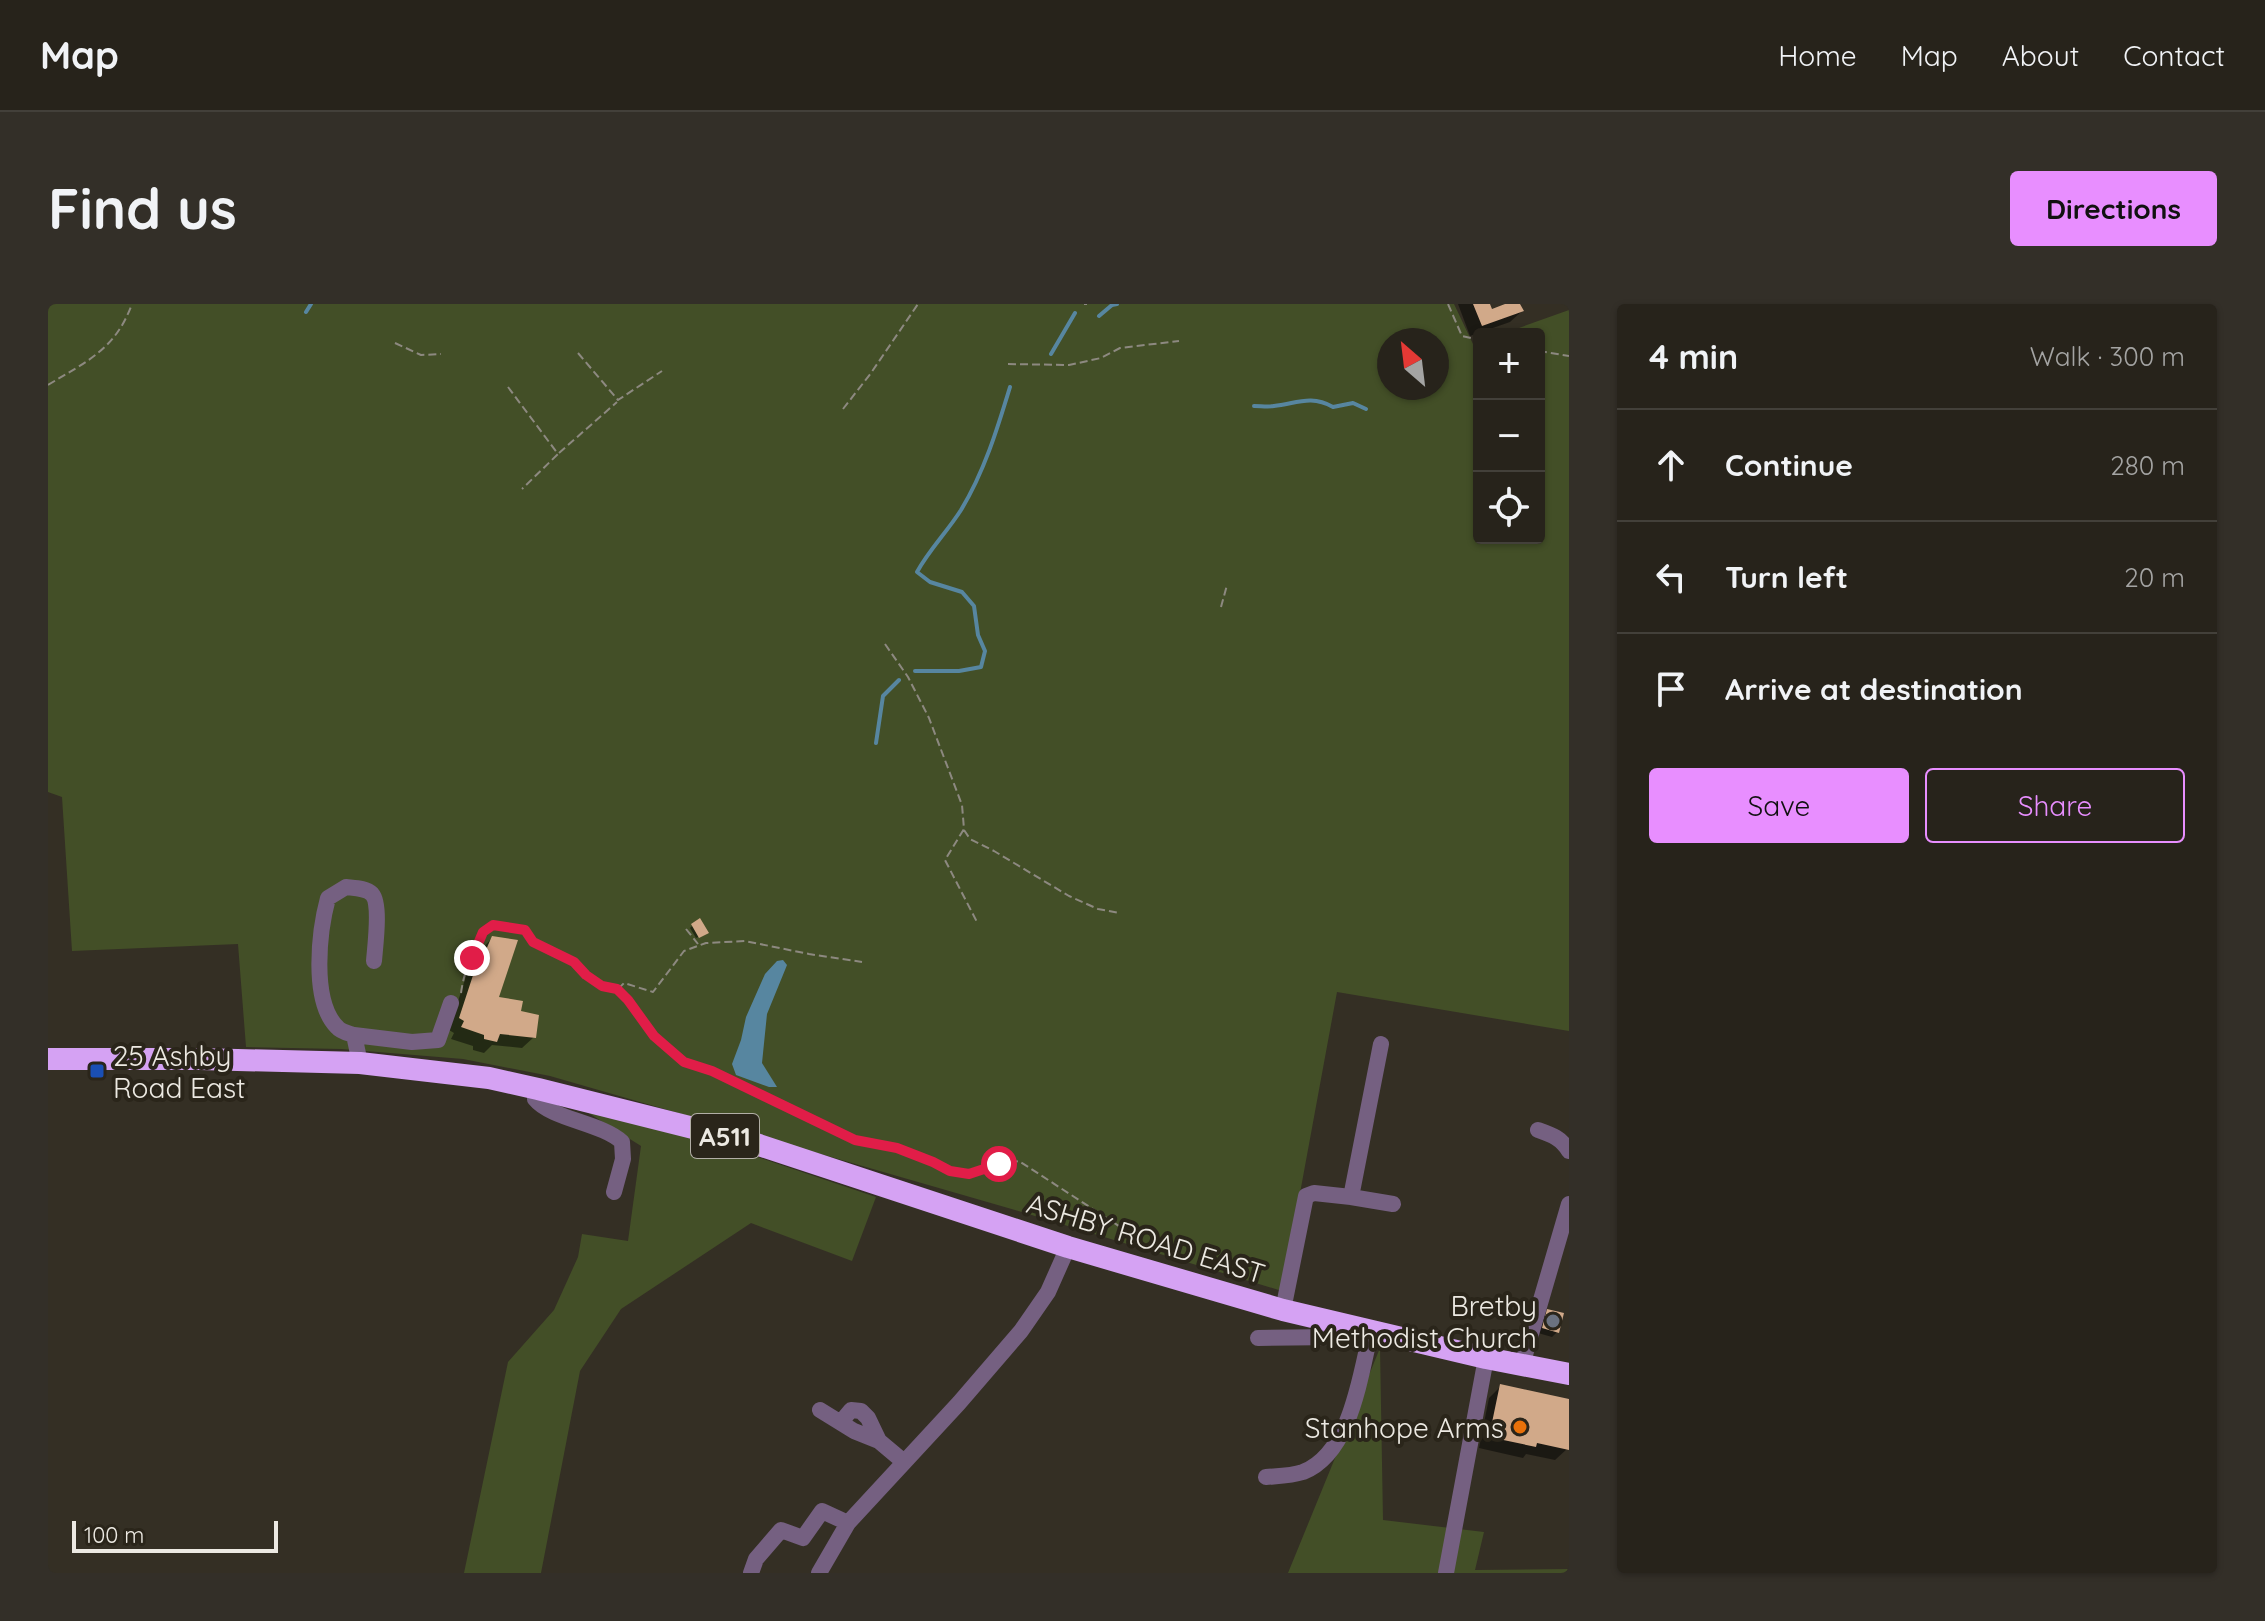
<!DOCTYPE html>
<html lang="en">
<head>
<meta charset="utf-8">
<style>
  :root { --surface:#27231b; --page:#332f28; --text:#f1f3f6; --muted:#a4a4a3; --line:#43403a; --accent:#e88eff }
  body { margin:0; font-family:Quicksand,sans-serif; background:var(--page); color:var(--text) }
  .controls { position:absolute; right:24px; top:24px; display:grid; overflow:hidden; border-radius:8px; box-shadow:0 2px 6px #0004 }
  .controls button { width:72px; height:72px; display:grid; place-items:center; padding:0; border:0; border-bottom:2px solid var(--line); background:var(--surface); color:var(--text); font:40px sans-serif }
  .compass { position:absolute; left:1329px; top:24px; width:72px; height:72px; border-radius:50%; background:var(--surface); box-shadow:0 2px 6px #0004; rotate:332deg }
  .scale { position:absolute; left:24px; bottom:20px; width:206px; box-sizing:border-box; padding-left:8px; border:4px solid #ece9e2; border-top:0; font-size:22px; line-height:28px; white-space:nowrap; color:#ece9e2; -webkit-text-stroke:6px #2a251a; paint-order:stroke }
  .stop { position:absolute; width:24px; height:24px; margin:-18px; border:6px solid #e11d48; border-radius:50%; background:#fff }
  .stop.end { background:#e11d48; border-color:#fff; box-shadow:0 2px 8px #0008 }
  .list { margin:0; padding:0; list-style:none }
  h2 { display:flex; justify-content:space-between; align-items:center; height:104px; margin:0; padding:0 32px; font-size:34px }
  h2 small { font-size:26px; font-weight:400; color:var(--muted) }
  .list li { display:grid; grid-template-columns:52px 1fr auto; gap:24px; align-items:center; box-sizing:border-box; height:112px; padding:0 32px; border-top:2px solid var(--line) }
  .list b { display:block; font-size:30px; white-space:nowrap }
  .list em { font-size:26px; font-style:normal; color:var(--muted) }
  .actions { display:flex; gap:16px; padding:24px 32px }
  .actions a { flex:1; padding:18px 0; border:2px solid var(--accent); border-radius:8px; text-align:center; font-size:28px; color:var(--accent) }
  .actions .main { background:var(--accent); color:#111 }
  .icon { flex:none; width:44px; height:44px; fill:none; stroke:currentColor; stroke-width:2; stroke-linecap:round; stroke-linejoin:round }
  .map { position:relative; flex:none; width:1521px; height:1269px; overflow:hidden; border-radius:8px }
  header { display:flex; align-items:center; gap:48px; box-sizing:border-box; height:112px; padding:0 40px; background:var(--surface); border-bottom:2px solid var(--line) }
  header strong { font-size:38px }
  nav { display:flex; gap:44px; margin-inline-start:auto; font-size:28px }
  .intro { display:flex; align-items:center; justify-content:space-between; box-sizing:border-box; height:192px; padding:0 48px }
  h1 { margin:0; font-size:56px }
  .button { padding:20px 36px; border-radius:8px; background:var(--accent); color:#111; font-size:28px; font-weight:700 }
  main { display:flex; gap:48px; padding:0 48px }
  aside { flex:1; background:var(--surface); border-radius:8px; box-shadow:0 2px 6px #0004 }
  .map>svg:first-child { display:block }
  .green { fill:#434f27; fill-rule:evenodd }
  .water { fill:#5786a0 }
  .shadow { fill:#0007 }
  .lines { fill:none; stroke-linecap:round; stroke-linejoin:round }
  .stream { stroke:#5786a0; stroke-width:4 }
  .building { fill:#d1a989 }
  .path { stroke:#8d8980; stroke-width:2; stroke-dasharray:8 4; stroke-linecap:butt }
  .minor { stroke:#756081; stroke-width:16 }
  .highway { stroke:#d5a2f3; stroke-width:22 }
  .route { stroke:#e11d48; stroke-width:10 }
  .transit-dot { fill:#1a4fb4; stroke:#2a251a; stroke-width:3 }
  .worship-dot { fill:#6b7280; stroke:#2a251a; stroke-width:3 }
  .food-dot { fill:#e8710a; stroke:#2a251a; stroke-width:3 }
  .labels { text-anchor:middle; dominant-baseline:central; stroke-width:8; stroke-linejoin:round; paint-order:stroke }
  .shield { fill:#2a251a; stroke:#b2aea6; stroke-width:2 }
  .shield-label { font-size:26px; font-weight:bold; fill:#ece9e2 }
  .poi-label { font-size:28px; fill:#ece9e2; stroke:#2a251a; text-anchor:end }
  .street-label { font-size:28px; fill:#ece9e2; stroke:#2a251a }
</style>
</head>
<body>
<header>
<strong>Map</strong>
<nav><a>Home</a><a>Map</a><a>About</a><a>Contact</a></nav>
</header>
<div class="intro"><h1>Find us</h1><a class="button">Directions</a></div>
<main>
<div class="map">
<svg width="1521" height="1269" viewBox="0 0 1521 1269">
  <rect width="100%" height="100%" fill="#342f24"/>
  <path class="green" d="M0,0H1406L1425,40L1431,38V234H1491V30H1454L1521,6V727L1289,688L1234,987L967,906L502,772L415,755L293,745L198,743L190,640L24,647L14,493L0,488ZM1341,36H1389V84H1341Z
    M531,803L680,843L828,893L804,957L703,919L573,1005L532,1067L493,1269H416L460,1058L506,1006L530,953L534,930L580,937L593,842Z
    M1332,1044L1335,1216L1436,1228L1427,1266L1521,1265V1269H1240Z"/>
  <path class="water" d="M735,656L739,661L737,666L719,710L714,759L729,783H721L688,771L684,760L693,736L698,713L717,670L729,657Z"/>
  <path class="shadow" d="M1410,0H1440L1443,7L1463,0H1470L1474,7L1462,18L1422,32Z
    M644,622L657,630L648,634L642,624Z
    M444,634L448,694L471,708L486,733L474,744L444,741L436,749L425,746V742L403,735L406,729L401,726L419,669L426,662L433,646Z
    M1499,1007L1509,1028L1504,1033L1490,1029L1494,1012Z
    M1453,1082L1521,1097V1134L1519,1145L1507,1156L1478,1150L1475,1154L1431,1144L1441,1094Z"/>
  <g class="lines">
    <path class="stream" d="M258,8L263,0
      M1051,12L1064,1L1069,0
      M1003,50L1027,9
      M1206,102C1213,102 1220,103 1226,102C1250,99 1263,91 1285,103L1305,99L1318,105
      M867,367H911L933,363L937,347L930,331L926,302L914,288L882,278L869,268C881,246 899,228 913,206C936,168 949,126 962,83
      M828,439L835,392L851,376"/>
  </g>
  <path class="building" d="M1425,0H1442L1444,5L1457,0H1472L1476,7L1434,22Z
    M652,614L661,629L651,634L643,620Z
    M444,632L470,636L451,693L475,697L473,707L491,711L488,734L452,730L449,738L436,735V731L413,723L416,717L411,714L430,656L434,655Z
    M1499,1005L1516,1009L1511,1029L1494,1024Z
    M1452,1080L1521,1095V1146L1489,1139L1488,1143L1441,1133Z"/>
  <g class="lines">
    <path class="path" d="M1036,0H1039
      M1400,0L1414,32L1431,36
      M347,39L373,51L393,50
      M1491,47L1521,52
      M530,49L570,96L614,67
      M960,60L1021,61L1053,54L1072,44L1131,37
      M0,81C39,57 67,46 84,0
      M460,83L510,150L474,185
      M795,105L823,69L870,0
      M511,149L569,98
      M1173,303L1179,281
      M837,340L860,373L881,414L914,501L916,525L897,556L929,618
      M916,526L922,535L946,547L1021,592L1050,605L1072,609
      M638,625L650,640
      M570,685L576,679L605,688L636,647L658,639L697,637L761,650L814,658
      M413,689C416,667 427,634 445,621L477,626L485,638L526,658L538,671L554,682L569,685L580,696L606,732L636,758L664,767L807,836L849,844L885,858L902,867L921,870L951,860L971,857L1074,924"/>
    <path class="minor" d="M306,731L364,738L390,736L403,699
      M312,759L306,731C300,729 293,728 289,723C263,697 271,627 280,594L298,583C306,584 318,584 324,590C333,600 327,643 326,657
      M490,785L487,795C503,815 554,819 574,838L575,855L566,888
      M1490,826C1504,831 1513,834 1521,847
      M1303,893L1345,900
      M1235,1006L1258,892L1266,889L1303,893L1333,740
      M1210,1034L1289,1033L1296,1032L1303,1023
      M1474,1061L1521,900
      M772,1106L806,1127L831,1137L856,1158
      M793,1118L803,1106L813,1107L820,1114L831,1137
      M1218,1173C1230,1172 1243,1172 1255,1168C1303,1149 1312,1072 1323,1027
      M703,1269L708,1255L733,1226L755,1234L774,1207L800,1219
      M771,1269L800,1219L911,1099L973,1027L1000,988L1020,943
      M1398,1269L1438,1054"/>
    <path class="highway" d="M0,755H152L312,759L441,774L490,785L705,839L1020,943L1235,1006L1438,1054L1521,1070"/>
  </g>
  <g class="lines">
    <path class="route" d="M424,654L435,628L445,621L477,626L485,638L526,658L538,671L554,682L569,685L580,696L606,732L636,758L664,767L807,836L849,844L885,858L902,867L921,870L951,860"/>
  </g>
  <rect class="transit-dot" x="41" y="759" width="16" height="16" rx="4"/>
  <circle class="worship-dot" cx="1505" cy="1017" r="8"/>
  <circle class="food-dot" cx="1472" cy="1123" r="8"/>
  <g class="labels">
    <rect class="shield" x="643" y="810" width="68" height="44" rx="6"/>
    <g class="shield-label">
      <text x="677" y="832">A511</text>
    </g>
    <g class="poi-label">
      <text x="65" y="751" text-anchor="start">25 Ashby<tspan x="65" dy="32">Road East</tspan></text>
      <text x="1489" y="1001">Bretby<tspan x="1489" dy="32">Methodist Church</tspan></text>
      <text x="1456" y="1123">Stanhope Arms</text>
    </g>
    <g class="street-label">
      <text transform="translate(1098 934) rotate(17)">ASHBY ROAD EAST</text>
    </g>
  </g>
</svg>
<div class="controls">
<button>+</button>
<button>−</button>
<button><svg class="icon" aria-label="locate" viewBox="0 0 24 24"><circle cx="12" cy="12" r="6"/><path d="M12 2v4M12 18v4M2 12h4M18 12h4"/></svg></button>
</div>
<svg class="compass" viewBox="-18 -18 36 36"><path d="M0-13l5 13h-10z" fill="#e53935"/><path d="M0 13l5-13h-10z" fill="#a4a4a3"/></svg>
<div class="scale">100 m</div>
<div class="stop" style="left:951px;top:860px"></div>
<div class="stop end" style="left:424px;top:654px"></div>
</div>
<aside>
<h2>4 min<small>Walk · 300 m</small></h2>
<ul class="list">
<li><svg class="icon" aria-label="ahead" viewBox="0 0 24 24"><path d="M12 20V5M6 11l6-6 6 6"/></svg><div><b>Continue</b></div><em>280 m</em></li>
<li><svg class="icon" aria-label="left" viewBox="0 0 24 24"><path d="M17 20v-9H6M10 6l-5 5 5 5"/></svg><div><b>Turn left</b></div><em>20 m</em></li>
<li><svg class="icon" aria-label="arrive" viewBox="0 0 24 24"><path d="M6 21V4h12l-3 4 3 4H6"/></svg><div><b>Arrive at destination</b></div></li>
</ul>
<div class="actions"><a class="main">Save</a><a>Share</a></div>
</aside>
</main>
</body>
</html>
